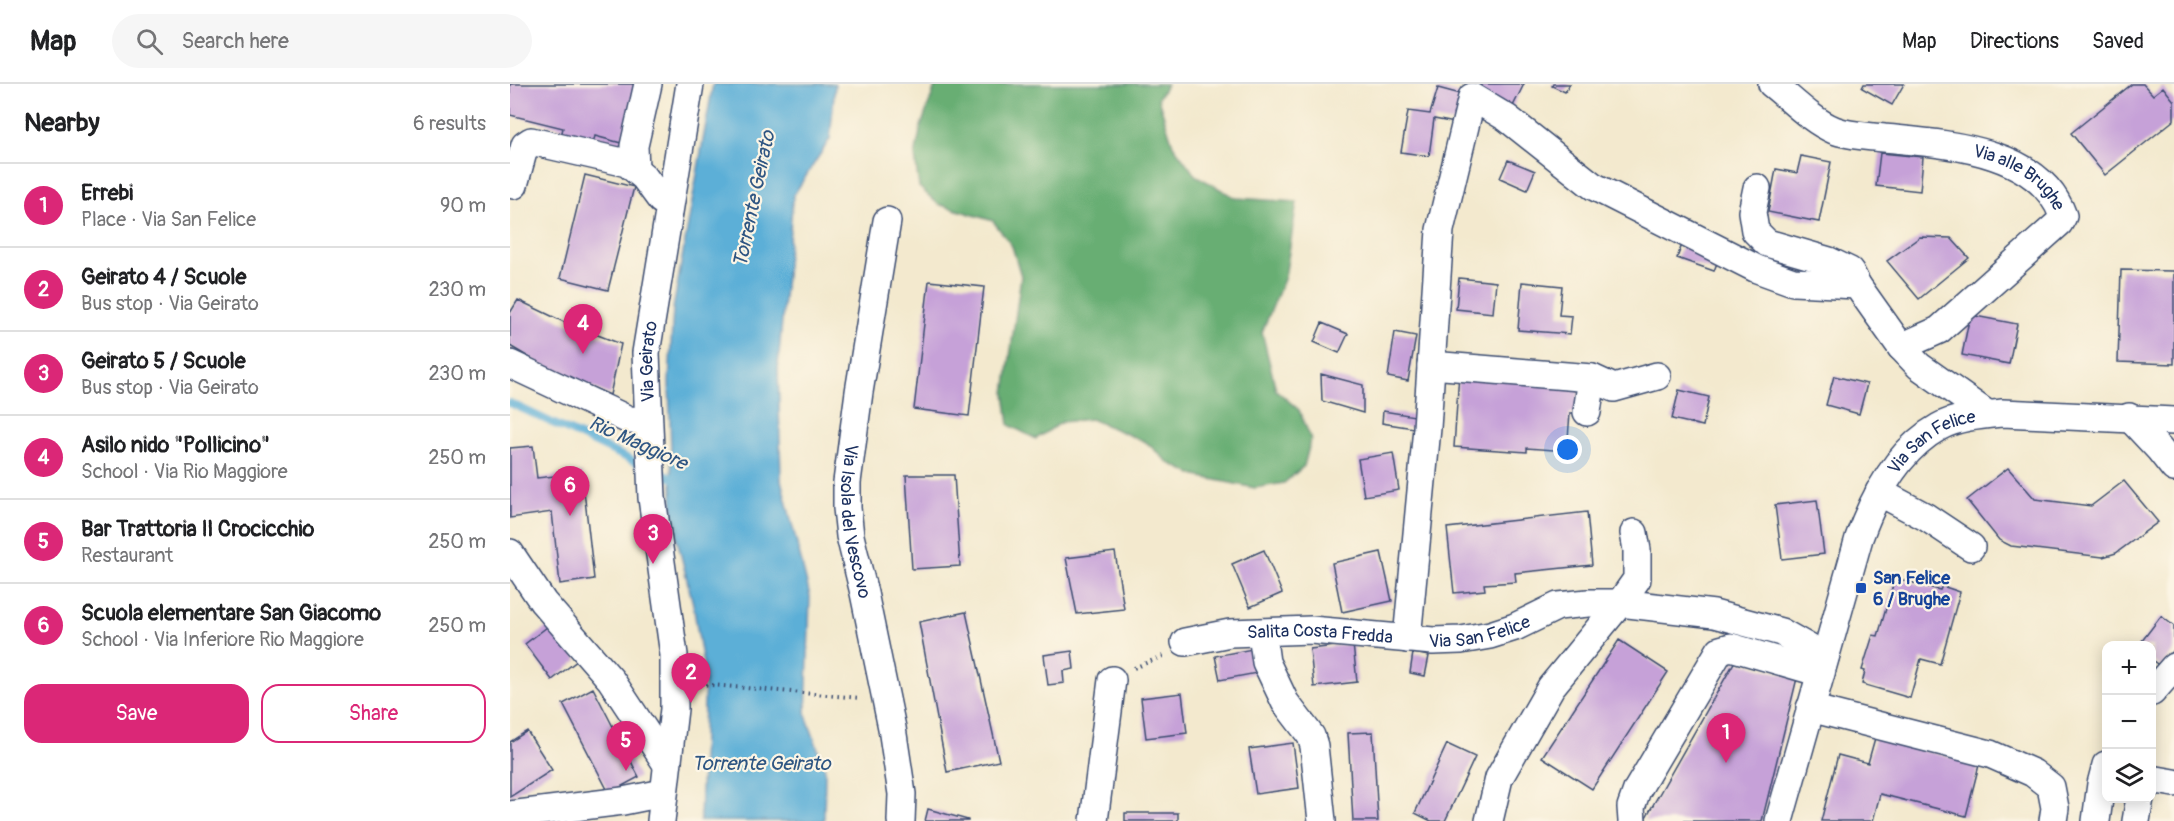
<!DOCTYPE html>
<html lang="en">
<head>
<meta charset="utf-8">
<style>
  :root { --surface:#fff; --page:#f6f6f6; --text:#202124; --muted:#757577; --line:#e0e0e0; --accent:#db2777 }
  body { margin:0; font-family:Pangolin,sans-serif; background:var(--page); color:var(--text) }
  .controls { position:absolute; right:18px; bottom:18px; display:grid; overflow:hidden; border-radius:12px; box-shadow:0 3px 15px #0003 }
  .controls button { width:54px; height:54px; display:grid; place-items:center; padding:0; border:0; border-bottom:2px solid var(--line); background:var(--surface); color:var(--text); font:30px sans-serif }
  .you { position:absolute; left:1058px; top:366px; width:21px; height:21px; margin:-15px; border:4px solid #fff; border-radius:50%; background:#1a73e8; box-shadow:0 0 0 9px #1a73e833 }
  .badge { display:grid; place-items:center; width:39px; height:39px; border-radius:50%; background:var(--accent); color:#fff; font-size:20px; font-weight:700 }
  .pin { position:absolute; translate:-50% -50px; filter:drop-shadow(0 2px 3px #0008) }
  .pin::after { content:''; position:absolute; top:32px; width:21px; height:18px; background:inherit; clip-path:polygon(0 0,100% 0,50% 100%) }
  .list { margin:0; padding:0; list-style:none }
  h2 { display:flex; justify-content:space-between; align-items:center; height:78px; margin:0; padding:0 24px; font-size:26px }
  h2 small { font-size:20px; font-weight:400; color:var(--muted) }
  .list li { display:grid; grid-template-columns:39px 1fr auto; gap:18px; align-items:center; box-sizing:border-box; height:84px; padding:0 24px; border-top:2px solid var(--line) }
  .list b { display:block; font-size:22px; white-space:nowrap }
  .list p { margin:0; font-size:20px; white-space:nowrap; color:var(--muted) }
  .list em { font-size:20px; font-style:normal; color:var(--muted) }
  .actions { display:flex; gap:12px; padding:18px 24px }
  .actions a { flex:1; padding:14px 0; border:2px solid var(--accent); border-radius:18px; text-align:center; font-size:21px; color:var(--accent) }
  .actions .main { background:var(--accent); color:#fff }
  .icon { flex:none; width:33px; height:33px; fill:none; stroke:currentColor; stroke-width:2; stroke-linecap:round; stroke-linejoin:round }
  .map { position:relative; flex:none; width:1664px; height:737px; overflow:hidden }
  header { display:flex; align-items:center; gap:36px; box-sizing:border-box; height:84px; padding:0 30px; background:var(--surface); border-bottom:2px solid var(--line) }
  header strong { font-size:28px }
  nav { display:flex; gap:33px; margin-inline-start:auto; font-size:21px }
  .search { width:420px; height:54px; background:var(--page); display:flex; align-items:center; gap:15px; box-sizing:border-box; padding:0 21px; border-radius:33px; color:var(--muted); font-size:22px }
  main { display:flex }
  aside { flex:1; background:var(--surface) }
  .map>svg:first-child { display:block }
  .forest { fill:#68ae73; stroke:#426e68; stroke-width:1.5 }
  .water { fill:#5bafd7; stroke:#3b6f9a; stroke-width:1.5 }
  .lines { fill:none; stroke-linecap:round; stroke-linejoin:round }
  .stream { stroke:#5bafd7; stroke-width:8 }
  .building { fill:#c6a1d8 }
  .minor-casing { stroke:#3b4b6f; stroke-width:30 }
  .path { stroke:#3b4b6f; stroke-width:4; stroke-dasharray:1.5 4.5; stroke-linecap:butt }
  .minor { stroke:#fff; stroke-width:27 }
  .transit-dot { fill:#1a4fb4; stroke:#fcf5e5; stroke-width:2 }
  .labels { text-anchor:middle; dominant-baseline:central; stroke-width:4.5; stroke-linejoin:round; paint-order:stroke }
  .street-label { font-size:18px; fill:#1b2f5e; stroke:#fcf5e5 }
  .transit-label { font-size:18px; font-weight:bold; fill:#164399; stroke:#fcf5e5; text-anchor:start }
  .water-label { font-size:20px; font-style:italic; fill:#2e5582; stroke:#fcf5e5 }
</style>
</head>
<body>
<header>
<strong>Map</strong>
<div class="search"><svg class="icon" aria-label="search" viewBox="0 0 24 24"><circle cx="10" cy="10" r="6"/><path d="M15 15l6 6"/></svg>Search here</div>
<nav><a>Map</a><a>Directions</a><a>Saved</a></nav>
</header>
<main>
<aside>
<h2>Nearby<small>6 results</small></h2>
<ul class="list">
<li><span class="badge">1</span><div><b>Errebi</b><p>Place · Via San Felice</p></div><em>90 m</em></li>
<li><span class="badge">2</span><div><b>Geirato 4 / Scuole</b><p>Bus stop · Via Geirato</p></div><em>230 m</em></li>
<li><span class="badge">3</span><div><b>Geirato 5 / Scuole</b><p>Bus stop · Via Geirato</p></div><em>230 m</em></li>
<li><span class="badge">4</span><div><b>Asilo nido &quot;Pollicino&quot;</b><p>School · Via Rio Maggiore</p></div><em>250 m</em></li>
<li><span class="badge">5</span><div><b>Bar Trattoria Il Crocicchio</b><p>Restaurant</p></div><em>250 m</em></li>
<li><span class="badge">6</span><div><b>Scuola elementare San Giacomo</b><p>School · Via Inferiore Rio Maggiore</p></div><em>250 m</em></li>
</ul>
<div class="actions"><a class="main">Save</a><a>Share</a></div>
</aside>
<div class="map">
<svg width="1664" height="737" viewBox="0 0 1664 737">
  <rect width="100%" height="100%" fill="#fcf5e5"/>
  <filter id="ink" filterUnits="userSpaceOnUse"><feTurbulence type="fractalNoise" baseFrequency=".0167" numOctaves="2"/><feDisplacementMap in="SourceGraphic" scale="12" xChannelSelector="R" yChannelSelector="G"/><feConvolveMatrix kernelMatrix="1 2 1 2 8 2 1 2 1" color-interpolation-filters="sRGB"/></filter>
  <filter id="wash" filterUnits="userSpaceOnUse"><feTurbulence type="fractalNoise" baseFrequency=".008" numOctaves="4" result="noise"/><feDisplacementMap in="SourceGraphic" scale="24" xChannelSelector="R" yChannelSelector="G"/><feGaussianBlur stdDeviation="1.35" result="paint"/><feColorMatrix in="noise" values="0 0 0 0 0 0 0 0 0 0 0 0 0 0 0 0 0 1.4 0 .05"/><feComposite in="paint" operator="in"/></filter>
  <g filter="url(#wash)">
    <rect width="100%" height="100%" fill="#f3e9ce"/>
    <path class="forest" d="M426,0H657L648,14L663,61L685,91L726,114L787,118L775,193L752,248L766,306L789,326L801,355L794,382L774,399L745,404L686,392L659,379L636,358L581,335L552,338L526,355L499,341L495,309L511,192L502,162L483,137L428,120L409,103L405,72L411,42Z"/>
    <path class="water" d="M203,0H325L320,55L283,112L268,282L271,396L300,512L296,631L315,685L314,737H190L195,591L183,520L163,439L159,298L163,225Z"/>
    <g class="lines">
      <path class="stream" d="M0,319L134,382
        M145,387L170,397"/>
    </g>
    <g id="blocks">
      <path class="building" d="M0,0H127L111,59L85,52L82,63L50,56L53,44L0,31Z
        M971,0H1014L1001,26L966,9Z
        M1043,0H1060L1055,8L1042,2Z
        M1354,0H1394L1382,21L1352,4Z
        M1622,0H1633L1643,11L1653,3L1664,17V36L1595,91L1561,49Z
        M928,4L958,12L950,40L924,35L919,72L891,68L898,27L920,30Z
        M1370,69L1413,73L1410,107L1366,102Z
        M1291,72L1321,78L1309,138L1258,128L1266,85L1287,89Z
        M998,76L1025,87L1017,106L990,94Z
        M75,91L124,103L98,206L50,194Z
        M1410,153L1441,154L1459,174L1409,215L1377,177Z
        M1174,155L1211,168L1204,187L1167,174Z
        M1611,186L1664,187V280L1608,278Z
        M949,194L986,198L983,229L946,225Z
        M419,197L474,203L459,332L404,325Z
        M1012,198L1052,202L1049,231L1062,232L1060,250L1008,246Z
        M8,216L54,238L111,260L100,311L32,281L0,262V229Z
        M1460,231L1507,240L1499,280L1452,271Z
        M812,239L838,250L829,269L804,258Z
        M885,248L906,252L898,297L878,293Z
        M811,290L853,301V329L812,317Z
        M949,290L1069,305L1067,329H1060L1057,367L1017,364V368L944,363Z
        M1324,292L1357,300L1349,330L1316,321Z
        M1169,306L1199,313L1193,342L1162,335Z
        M873,327L905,332L903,344L872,339Z
        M23,362L27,394L72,389L84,495L50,500L42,428L0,434V364Z
        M883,369L889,406L854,412L848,375Z
        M1498,384L1525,415L1581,422L1614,397L1648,438L1606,469L1593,473L1501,462L1489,456L1457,416Z
        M396,391H444L450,482L402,485Z
        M1307,416L1314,470L1272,475L1265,421Z
        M1077,428L1082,481L1005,489L1006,498L974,500L975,506L944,509L937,444Z
        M754,466L772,509L740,523L722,480Z
        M605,468L614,525L567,530L556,474Z
        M871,468L882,517L832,528L822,479Z
        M1385,494L1430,506L1432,502L1450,508L1430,580L1411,575L1400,614L1352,600L1355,587L1352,586L1363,551L1368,552Z
        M456,528L489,677L437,688L409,538Z
        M1651,532L1664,542V566L1651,583L1642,576V562H1628Z
        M41,540L68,576L42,596L15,560Z
        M1109,556L1158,588L1082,705L1032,673Z
        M843,560L847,598L804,603L800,565Z
        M742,565L747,589L710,596L705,572Z
        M562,567L564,585L553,587L554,599L538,601L534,571Z
        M903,569L919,572L915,592L900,589Z
        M1225,577L1287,594L1252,737H1137L1135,735Z
        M83,604L129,693L99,709L53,620Z
        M672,609L677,649L636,654L631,614Z
        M17,647L42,686L0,713V658Z
        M863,648L868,737H843L838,649Z
        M1365,654L1469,681L1456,732L1370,710L1363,737H1311L1328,671L1358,679Z
        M783,659L789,704L746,710L739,665Z
        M937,660L965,673L935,737H921L905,729Z
        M418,725L458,736V737H415Z
        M615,729H668V737H615Z"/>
    </g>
  </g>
  <g filter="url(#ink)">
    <use href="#blocks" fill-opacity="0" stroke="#3b4b6f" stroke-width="1.5"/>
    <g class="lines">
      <g class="minor-casing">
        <g id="minor">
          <path id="s1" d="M1262,0C1281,15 1302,37 1324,46C1339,52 1358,52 1374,54C1434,60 1529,64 1553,132L1549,139L1429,246L1391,263"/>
          <path d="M125,85L124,62L138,0"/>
          <path d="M4,101L15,61L21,57L117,79L134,93L151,116L159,120"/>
          <path d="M1247,104L1242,128L1245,147L1257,159L1319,177L1340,187L1347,201"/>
          <path id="s2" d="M377,137L349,308L337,398V424L340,452L354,509L382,644L392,710L391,737"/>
          <path d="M0,280L119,336L138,337"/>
          <path d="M921,281L1082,294L1104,304L1147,292"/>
          <path d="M1077,328L1082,294"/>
          <path d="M1619,333L1649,365L1664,384"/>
          <path d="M1369,408L1416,433L1461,463"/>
          <path d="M0,469L33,518L101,596L156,679"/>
          <path d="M752,549L756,578L775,618L801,652L804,662L812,737"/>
          <path d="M897,555L917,344L930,146L962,13L997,34L1083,102L1247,185L1283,198L1347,201L1391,263L1409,282L1477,330"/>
          <path id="s3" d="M675,558L720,549L801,546L923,557L951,556L980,551L1005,543L1048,522L1078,519H1110L1204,530L1271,548L1315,573"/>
          <path d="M1642,608L1664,583"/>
          <path d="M1300,624L1480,670L1523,689L1541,703L1545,724L1543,737"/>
          <path d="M1642,699L1647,696L1664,699"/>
          <path d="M0,731L113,717L153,709"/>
          <path id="s4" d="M151,737L164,625V571L142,414L136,269L180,0"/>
          <path d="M584,737L602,596"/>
          <path d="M979,737L989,694L1041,603L1110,519L1127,495V466L1124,449"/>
          <path d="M1122,737L1121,723L1127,706L1210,566L1221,563L1311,589"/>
          <path id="s5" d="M1269,737L1349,454C1364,412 1388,366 1429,343C1447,333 1472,331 1492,329L1664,337"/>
          <path d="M1586,737L1591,700L1596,681"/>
          <path d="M1626,737L1630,714"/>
        </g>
      </g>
      <path class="path" d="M624,584L653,572
        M190,600L350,614"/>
      <use href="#minor" class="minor"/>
    </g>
  </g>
  <rect class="transit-dot" x="1345" y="498" width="12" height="12" rx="3"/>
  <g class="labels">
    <g class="street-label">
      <text stroke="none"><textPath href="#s1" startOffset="273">Via alle Brughe</textPath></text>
      <text stroke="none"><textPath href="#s4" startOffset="462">Via Geirato</textPath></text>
      <text stroke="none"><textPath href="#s5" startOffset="420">Via San Felice</textPath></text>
      <text stroke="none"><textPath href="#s2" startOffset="304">Via Isola del Vescovo</textPath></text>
      <text stroke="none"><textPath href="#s3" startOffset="297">Via San Felice</textPath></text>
      <text stroke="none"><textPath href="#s3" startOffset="136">Salita Costa Fredda</textPath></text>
    </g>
    <g class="transit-label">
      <text x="1363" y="494">San Felice<tspan x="1363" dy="21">6 / Brughe</tspan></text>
    </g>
    <g class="water-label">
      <text transform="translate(244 115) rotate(-78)">Torrente Geirato</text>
      <text transform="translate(128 359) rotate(24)">Rio Maggiore</text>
      <text x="251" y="679">Torrente Geirato</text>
    </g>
  </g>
</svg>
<div class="controls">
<button>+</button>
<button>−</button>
<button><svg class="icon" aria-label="layers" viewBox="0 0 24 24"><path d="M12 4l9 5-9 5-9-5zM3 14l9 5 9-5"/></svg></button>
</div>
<div class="you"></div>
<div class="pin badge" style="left:1216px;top:679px">1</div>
<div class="pin badge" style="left:181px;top:619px">2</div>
<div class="pin badge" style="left:143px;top:480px">3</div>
<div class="pin badge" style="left:73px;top:270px">4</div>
<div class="pin badge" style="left:116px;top:687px">5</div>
<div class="pin badge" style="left:60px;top:432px">6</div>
</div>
</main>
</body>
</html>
